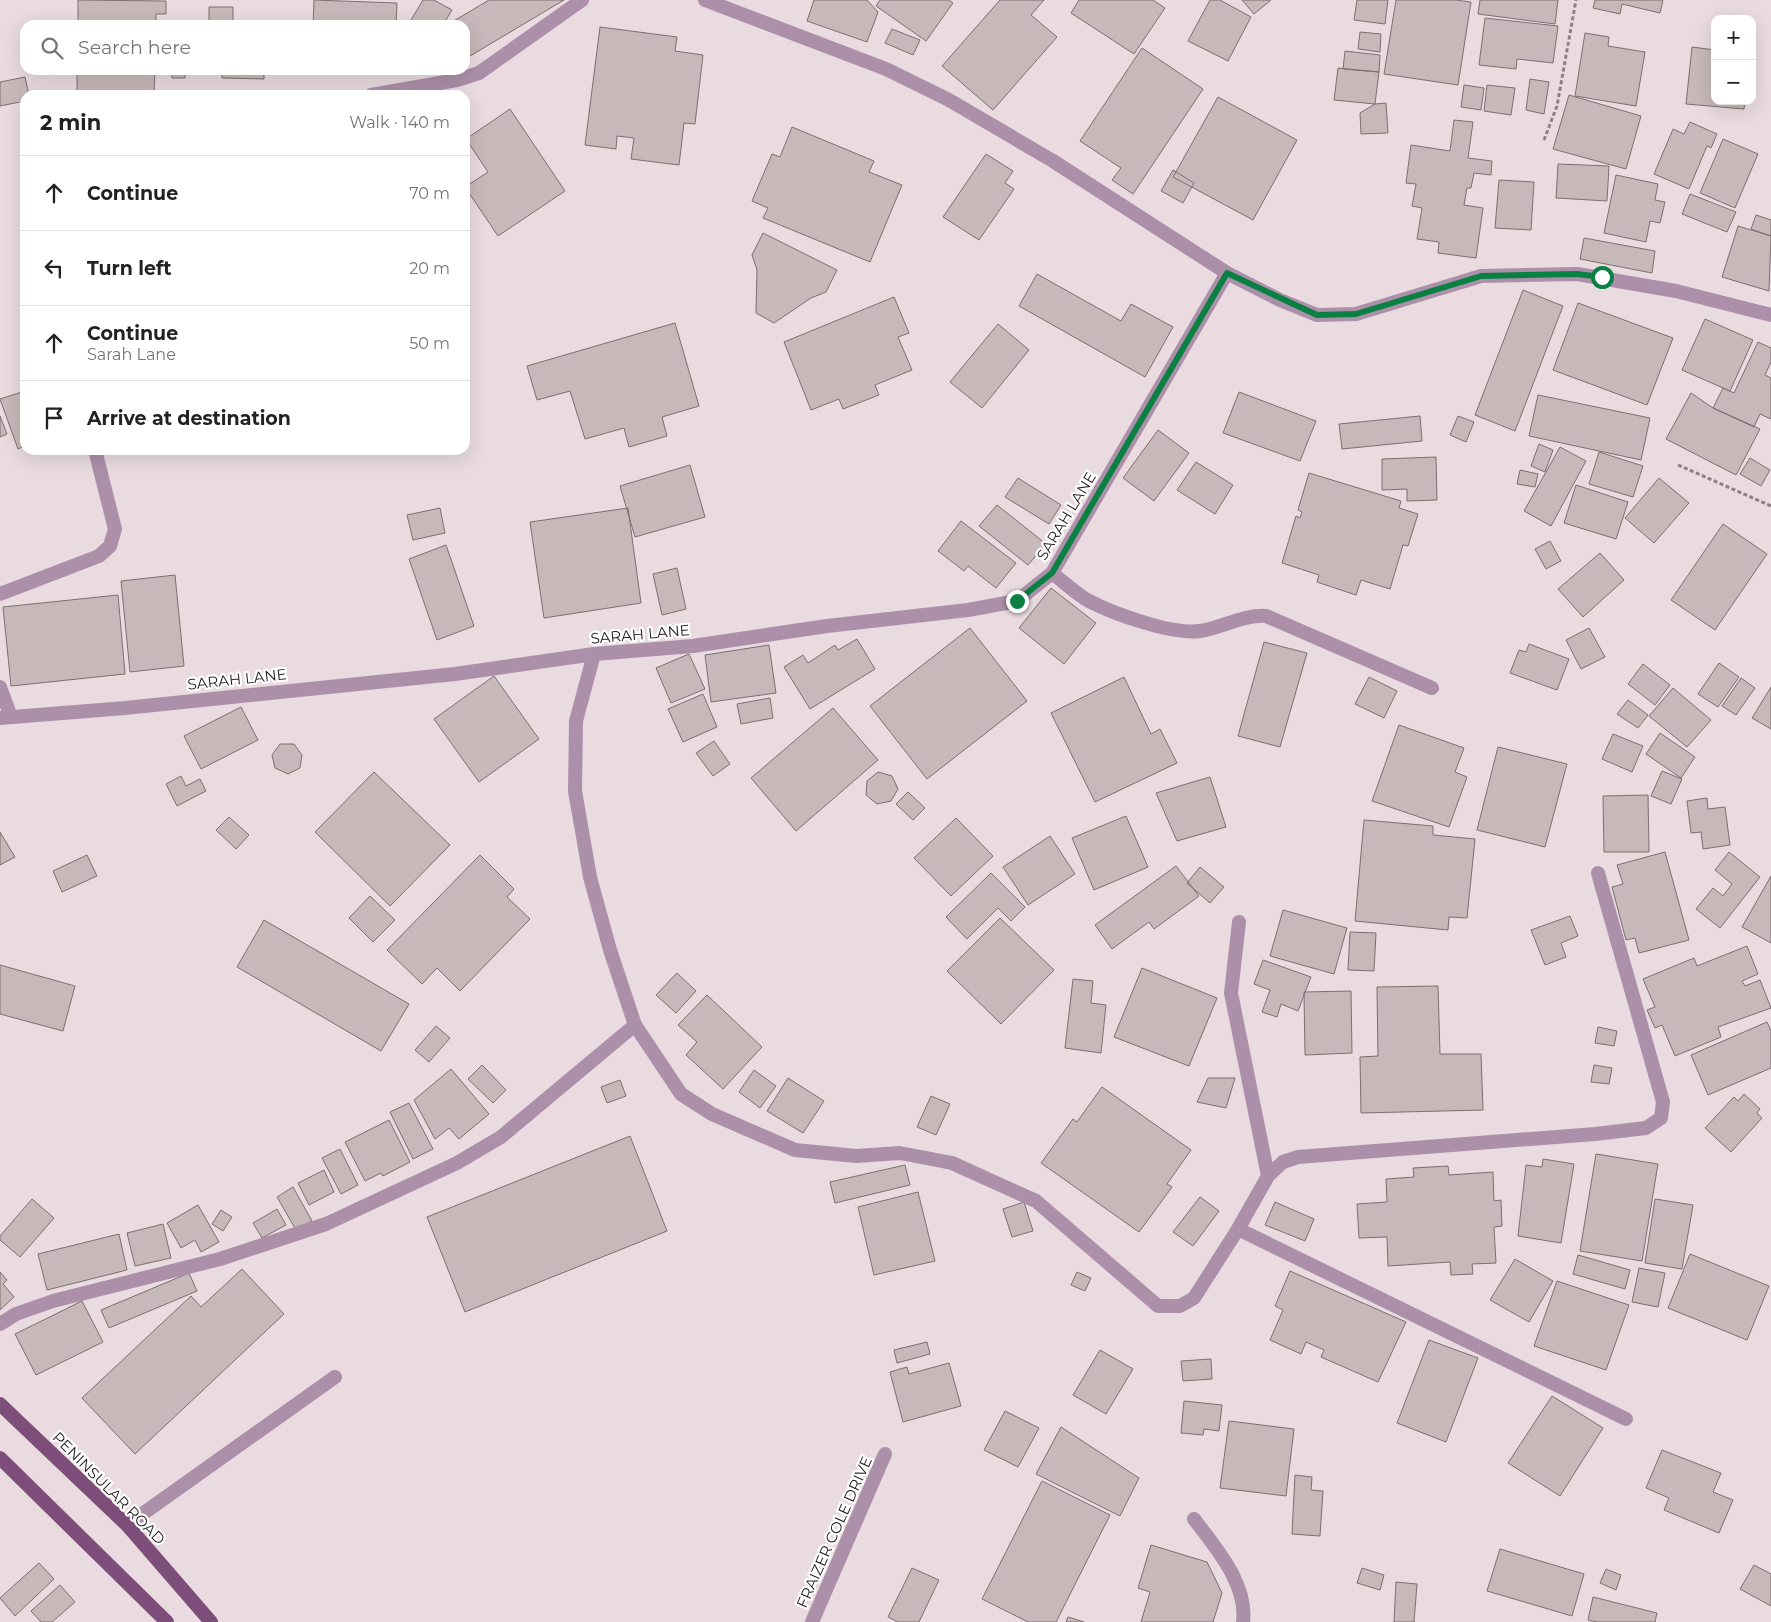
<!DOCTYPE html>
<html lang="en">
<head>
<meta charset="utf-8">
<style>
  :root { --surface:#fff; --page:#f6f6f6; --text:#222; --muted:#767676; --line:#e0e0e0 }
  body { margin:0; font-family:Montserrat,sans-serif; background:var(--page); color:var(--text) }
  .controls { position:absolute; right:15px; top:15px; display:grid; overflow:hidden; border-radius:10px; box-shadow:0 5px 20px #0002 }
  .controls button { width:45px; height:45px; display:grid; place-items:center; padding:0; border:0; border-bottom:1px solid var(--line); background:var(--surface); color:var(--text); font:25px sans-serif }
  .stop { position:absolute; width:15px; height:15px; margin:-11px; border:4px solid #0b8043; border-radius:50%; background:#fff }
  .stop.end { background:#0b8043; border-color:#fff; box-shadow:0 1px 5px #0008 }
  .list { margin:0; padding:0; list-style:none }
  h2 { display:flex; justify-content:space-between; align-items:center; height:65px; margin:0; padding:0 20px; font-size:21px }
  h2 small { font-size:16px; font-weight:400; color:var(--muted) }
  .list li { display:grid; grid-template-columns:32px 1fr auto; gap:15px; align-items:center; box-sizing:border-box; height:75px; padding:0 20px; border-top:1px solid var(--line) }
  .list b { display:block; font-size:19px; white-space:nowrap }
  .list p { margin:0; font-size:16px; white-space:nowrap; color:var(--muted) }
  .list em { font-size:16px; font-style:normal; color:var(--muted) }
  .icon { flex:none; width:28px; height:28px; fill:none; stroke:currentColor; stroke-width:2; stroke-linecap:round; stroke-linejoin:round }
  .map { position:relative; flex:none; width:1771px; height:1622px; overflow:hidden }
  .search { position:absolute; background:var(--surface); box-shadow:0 5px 20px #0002; left:20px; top:20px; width:450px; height:55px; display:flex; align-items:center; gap:12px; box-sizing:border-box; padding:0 18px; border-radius:15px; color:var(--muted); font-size:19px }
  .panel { position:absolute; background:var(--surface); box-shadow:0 5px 20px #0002; left:20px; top:90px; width:450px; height:365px; border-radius:15px }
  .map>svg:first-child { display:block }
  .building { fill:#c7b8b9; stroke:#7d6f70 }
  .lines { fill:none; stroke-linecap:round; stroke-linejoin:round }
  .path { stroke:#8b8185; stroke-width:3; stroke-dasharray:4 2.5; stroke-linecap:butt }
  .service { stroke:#ac90a9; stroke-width:14 }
  .minor { stroke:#ac90a9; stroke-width:14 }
  .primary { stroke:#7e4e7b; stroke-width:14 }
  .route { stroke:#0b8043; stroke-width:6 }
  .labels { text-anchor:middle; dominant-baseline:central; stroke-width:4.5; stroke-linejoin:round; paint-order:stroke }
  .street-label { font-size:15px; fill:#241f21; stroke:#fff }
</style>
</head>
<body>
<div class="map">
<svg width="1771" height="1622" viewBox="0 0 1771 1622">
  <rect width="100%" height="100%" fill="#e9dbe0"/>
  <path class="building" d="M78,0L166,1V14H156V25H78Z
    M314,0L397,3L396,25H313Z
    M423,0H434L452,10L443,25H408Z
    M489,0H564L465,59V25H447Z
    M814,0H867L878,12L867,42L807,21Z
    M880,0H949L953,3L926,41L876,6Z
    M1000,0H1044L1031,15L1057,37L993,110L942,66Z
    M1079,0H1153L1165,8L1134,54L1071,13Z
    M1210,0H1220L1251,17L1228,61L1188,41Z
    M1242,0H1271L1254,14Z
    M1357,0H1388L1385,24L1354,20Z
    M1396,0H1456L1471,2L1458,85L1384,74Z
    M1480,0H1558L1555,24L1478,14Z
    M1595,0H1663L1660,13L1622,4L1620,14L1593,8Z
    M209,7H233V25H238H209Z
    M1485,18L1558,26L1553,63L1517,59L1516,69L1479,65Z
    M600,27L677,37L675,51L703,55L695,124L684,123L679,165L631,159L634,138L617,136L616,149L585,145Z
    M892,29L920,40L913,55L885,43Z
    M1360,32L1381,34L1380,52L1358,49Z
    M1585,33L1609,37L1608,46L1645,52L1636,106L1575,96Z
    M1692,47L1715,50V101H1745L1744,109L1686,104Z
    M1142,48L1203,89L1133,194L1112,180L1121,168L1080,141Z
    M1345,51L1380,55L1379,72L1343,69Z
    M1338,68L1379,72L1375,104L1334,100Z
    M77,70H155L154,94H77Z
    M172,70H185V78H172Z
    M222,70H264V79L222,78Z
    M25,77L29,95H25V101L0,106V82Z
    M1530,79L1549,82L1544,114L1526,110Z
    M1464,85L1484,88L1481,110L1461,107Z
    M1487,85L1515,88L1511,115L1484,111Z
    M1569,95L1641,116L1626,169L1553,149Z
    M1218,97L1297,140L1253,220L1173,177Z
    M1386,103L1388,133L1361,134L1360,113L1375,104Z
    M510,109L565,191L498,236L465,187L488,172L466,139Z
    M1454,120L1473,122L1468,158L1492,161L1491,175L1474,173L1471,188H1467L1464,205L1483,208L1476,258L1438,253L1439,242L1417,239L1422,208L1412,206L1416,184L1406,183L1411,145L1450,151Z
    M1690,122L1717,134L1711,148L1707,146L1689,189L1654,174L1673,129L1684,134Z
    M792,127L874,161L869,172L902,185L870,262L763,218L768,208L752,201L772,154L780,157Z
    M1723,139L1758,154L1735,208L1700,193Z
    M986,154L1013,171L1005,183L1014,189L979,240L943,217Z
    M1558,164L1609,166L1607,201L1556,198Z
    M1173,170L1194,183L1183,203L1161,191Z
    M1616,175L1658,184L1655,200L1665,202L1660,223L1650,221L1646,242L1604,233Z
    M1499,180L1534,182L1531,230L1495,228Z
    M1690,194L1736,212L1727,232L1682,214Z
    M1756,215L1771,220V236L1751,229Z
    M1738,226L1771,236L1769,291L1722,277Z
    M763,233L837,270L826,292L811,298L774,323L756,313L757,270L752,255Z
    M1584,238L1655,251L1652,273L1580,259Z
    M1037,274L1121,321L1131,304L1173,327L1145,377L1019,306Z
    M1523,290L1563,306L1515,431L1475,415Z
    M894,297L909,333L898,337L912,370L875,385L879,395L843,409L839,399L811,410L784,342Z
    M1578,303L1673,338L1647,405L1553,370Z
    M1705,319L1753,340L1730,391L1682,370Z
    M675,323L699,406L662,417L667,436L629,447L624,428L585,439L570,391L537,400L527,366Z
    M998,324L1029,350L982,408L950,382Z
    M1758,342L1771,348V362L1765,375L1771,378V419L1760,414L1754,427L1713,408L1723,388L1734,393Z
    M25,391V446L18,449L0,399Z
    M1239,392L1316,421L1300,461L1223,433Z
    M1691,393L1713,408L1760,429L1736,475L1666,439Z
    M1538,395L1650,418L1641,460L1529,436Z
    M0,416L7,434L0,437Z
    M1420,416L1422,441L1342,449L1339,424Z
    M1458,416L1474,422L1466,442L1450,435Z
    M1158,430L1189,453L1154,501L1123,478Z
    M1539,444L1553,450L1545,472L1531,466Z
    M1560,447L1586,461L1551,526L1524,511Z
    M1599,452L1643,466L1633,497L1589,484Z
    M1436,457L1437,500L1407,501V489L1382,490V459Z
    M1750,458L1770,470L1761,486L1740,474Z
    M1196,462L1233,485L1215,514L1177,490Z
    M690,465L705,517L635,537L620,486Z
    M1520,470L1538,474L1535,487L1517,484Z
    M1309,473L1401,501L1399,508L1418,514L1408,546L1403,545L1390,589L1361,580L1356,595L1317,582L1319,575L1282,563L1296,516L1300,518L1302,512L1298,510Z
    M1018,478L1061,505L1049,524L1005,497Z
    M1659,478L1689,503L1654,543L1625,518Z
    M1576,485L1628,502L1616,539L1564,523Z
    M997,505L1046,544L1028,565L979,526Z
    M440,508L445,533L413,540L407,515Z
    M628,508L641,603L544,618L530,522Z
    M961,521L1016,563L996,588L968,566L964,571L938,551Z
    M1723,524L1767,554L1715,630L1671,600Z
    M1550,541L1561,561L1546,569L1535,549Z
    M446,545L474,626L437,640L409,559Z
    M1600,553L1624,580L1583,617L1558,589Z
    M677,568L686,609L662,615L653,574Z
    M175,575L184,666L130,672L121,581Z
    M1051,588L1096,623L1064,664L1019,628Z
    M118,595L125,674L11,686L3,607Z
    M970,628L1027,701L927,779L870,706Z
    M1589,628L1605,657L1581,669L1566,640Z
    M857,639L875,669L810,709L784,667L803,655L808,663L835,645L838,650Z
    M1264,642L1307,653L1280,747L1238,736Z
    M1529,644L1569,659L1557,690L1510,673L1519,650L1526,652Z
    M769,645L776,693L711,702L705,655Z
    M689,654L705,689L671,703L656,668Z
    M1719,663L1739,677L1718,707L1698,694Z
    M1643,664L1670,685L1655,705L1628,684Z
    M494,676L539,739L479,782L434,719Z
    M1124,677L1151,734L1160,729L1177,763L1095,802L1051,713Z
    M1369,677L1397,691L1384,718L1355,704Z
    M1741,678L1755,688L1736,715L1722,706Z
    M1771,687V729L1752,718Z
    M1673,688L1711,720L1687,747L1649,716Z
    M703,694L717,727L683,742L668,709Z
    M770,698L773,718L741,724L737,704Z
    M1628,700L1648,715L1638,728L1617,714Z
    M241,707L258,740L201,769L184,736Z
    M833,708L878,760L796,831L751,778Z
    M1399,725L1464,748L1455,772L1467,777L1449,827L1372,801Z
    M1660,733L1695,757L1681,778L1646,754Z
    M1613,734L1643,746L1632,772L1602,759Z
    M714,741L730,764L713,776L696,753Z
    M280,744H294L302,755L300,768L288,774L275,768L272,755Z
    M1498,747L1567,764L1545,847L1477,830Z
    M1662,771L1682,779L1671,804L1651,796Z
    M374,772L450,845L390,906L315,832Z
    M878,772L892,776L898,789L891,801L877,804L866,795L867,781Z
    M181,776L186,786L200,779L206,791L177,806L166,784Z
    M1210,777L1226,827L1177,841L1156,793Z
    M908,792L925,808L913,820L896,804Z
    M1648,795L1649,852H1604L1603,796Z
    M1707,798L1708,809L1725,807L1730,845L1703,849L1701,832L1691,833L1687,801Z
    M1126,816L1148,867L1094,890L1072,838Z
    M229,817L249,835L236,849L216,830Z
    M956,818L993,856L951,896L914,858Z
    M1364,820L1433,826V835L1475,839L1467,918L1449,917L1448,930L1355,921Z
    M0,832L15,857L0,865Z
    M1050,836L1075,874L1028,905L1003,867Z
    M1665,852L1689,940L1639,953L1635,938L1626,940L1612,887L1623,884L1617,865Z
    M1729,852L1760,877L1720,928L1696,909L1713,888L1723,896L1732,884L1715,870Z
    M87,855L97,876L62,892L53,871Z
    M480,855L514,889L507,897L530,919L460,991L437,968L422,984L387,950Z
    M1176,866L1199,896L1154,929L1149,922L1112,949L1095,925Z
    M1200,867L1224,887L1210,903L1187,883Z
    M991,873L1025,907L1011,921L998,908L967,939L946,917Z
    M1771,876V943L1742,927Z
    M370,896L395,920L373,942L349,918Z
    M1283,910L1347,928L1334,974L1270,956Z
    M1570,916L1578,936L1561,943L1566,957L1545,965L1531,930Z
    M1000,918L1054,970L1001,1024L947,971Z
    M264,920L409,1004L381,1051L237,967Z
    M1350,932L1376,933L1374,971L1348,970Z
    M1747,946L1758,974L1742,981L1745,986L1760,980L1771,1008L1718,1027L1721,1037L1675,1056L1662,1025L1655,1028L1647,1010L1655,1007L1643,979L1694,958L1697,966Z
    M1263,960L1311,977L1298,1011L1281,1004L1277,1017L1262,1012L1270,990L1254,984Z
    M0,965L75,986L63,1031L0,1014Z
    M1142,968L1217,998L1189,1066L1114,1037Z
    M677,973L696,991L676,1013L656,995Z
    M1073,979L1093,981L1091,1003L1106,1005L1101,1053L1065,1048Z
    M1438,986L1440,1054H1481L1483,1110L1361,1113L1360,1057L1378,1056L1377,987Z
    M1351,991L1352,1053L1305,1055L1304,992Z
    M707,995L762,1047L723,1089L686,1055L697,1042L678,1025Z
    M1767,1022L1771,1031V1068L1708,1095L1691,1055Z
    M436,1026L450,1038L429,1062L415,1050Z
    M1598,1027L1617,1031L1614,1046L1595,1043Z
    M482,1065L506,1090L493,1103L468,1079Z
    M1594,1065L1612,1068L1609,1084L1591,1082Z
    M451,1069L489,1114L459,1139L449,1128L435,1139L414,1100Z
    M754,1070L776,1086L760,1108L739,1092Z
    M788,1078L824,1101L803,1133L767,1111Z
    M1208,1078H1235L1226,1108L1197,1102Z
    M620,1080L626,1096L607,1103L601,1087Z
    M1102,1087L1191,1150L1167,1184L1172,1187L1139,1232L1041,1163L1073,1119L1077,1122Z
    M1744,1094L1760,1109L1757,1113L1762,1118L1731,1152L1705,1128L1734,1097L1738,1101Z
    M931,1096L950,1104L936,1135L917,1127Z
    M409,1103L433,1149L413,1159L390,1112Z
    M389,1120L410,1162L383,1176L381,1173L365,1181L345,1142Z
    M630,1136L667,1231L465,1312L427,1217Z
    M340,1149L358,1185L341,1194L322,1158Z
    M1596,1154L1658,1164L1642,1261L1580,1251Z
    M1543,1159L1574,1164L1561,1243L1518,1236L1526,1165L1542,1167Z
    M905,1165L910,1185L835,1203L830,1182Z
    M1448,1166L1449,1175L1493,1172L1494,1201L1501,1200L1502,1226L1494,1227L1496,1263L1472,1264L1473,1274L1451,1275L1450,1262L1388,1266L1387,1237L1359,1238L1357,1204L1387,1202L1386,1179L1414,1177L1413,1168Z
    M324,1170L334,1192L309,1205L298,1183Z
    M293,1187L312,1221L296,1230L277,1197Z
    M918,1192L935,1261L874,1275L858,1207Z
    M1200,1197L1219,1211L1193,1246L1173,1232Z
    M32,1199L54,1218L20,1257L0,1240V1236Z
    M1655,1199L1693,1205L1682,1269L1645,1263Z
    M1024,1202L1033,1231L1012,1237L1003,1209Z
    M1275,1202L1314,1219L1305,1241L1265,1225Z
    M198,1205L219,1242L201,1252L195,1240L181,1248L167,1223Z
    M277,1209L286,1225L262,1238L253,1223Z
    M221,1210L232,1217L223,1231L212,1224Z
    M163,1224L171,1258L135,1266L127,1233Z
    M119,1234L127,1270L47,1290L38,1254Z
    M1690,1254L1769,1286L1747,1340L1668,1308Z
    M1578,1255L1630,1270L1625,1289L1573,1274Z
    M1515,1259L1553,1281L1529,1322L1490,1300Z
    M1639,1268L1665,1273L1658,1307L1632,1302Z
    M242,1269L284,1314L135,1454L82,1398L191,1296L201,1307Z
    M1290,1271L1406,1322L1378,1382L1321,1357L1324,1350L1306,1342L1301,1354L1270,1340L1283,1310L1275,1306Z
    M0,1272L7,1280L3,1284L14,1297L0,1310Z
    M1077,1272L1091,1278L1085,1291L1071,1285Z
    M189,1273L197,1291L109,1328L101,1310Z
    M1557,1281L1629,1305L1606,1370L1534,1346Z
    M82,1301L103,1342L36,1375L15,1334Z
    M1429,1340L1478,1358L1446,1442L1397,1423Z
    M927,1342L930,1354L897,1363L894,1350Z
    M1100,1350L1133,1369L1106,1414L1073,1395Z
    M1211,1359L1212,1379L1183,1381L1181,1361Z
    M949,1363L961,1406L903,1422L890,1372L907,1367L909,1374Z
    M1552,1396L1603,1428L1560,1496L1508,1463Z
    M1184,1401L1222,1405L1219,1431L1204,1429L1203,1435L1181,1433Z
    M1005,1411L1039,1428L1018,1467L984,1450Z
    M1229,1421L1294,1429L1286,1496L1220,1488Z
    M1061,1427L1139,1478L1120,1516L1036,1474Z
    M1662,1450L1721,1473L1713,1492L1733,1500L1719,1533L1664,1510L1669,1498L1646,1488Z
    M1295,1475L1312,1477L1311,1490L1323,1491L1320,1536L1292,1534Z
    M1042,1481L1110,1515L1056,1622H1028L982,1599Z
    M1151,1545L1207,1562L1222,1593L1213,1622H1141L1150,1592L1138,1588Z
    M1500,1549L1584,1574L1572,1616L1487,1591Z
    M39,1563L54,1579L15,1616L0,1598Z
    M1754,1565L1771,1574V1606L1740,1589Z
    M912,1568L939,1580L919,1622H898L888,1617Z
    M1362,1568L1384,1575L1380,1590L1357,1583Z
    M1606,1569L1621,1575L1616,1590L1600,1583Z
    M1396,1582L1417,1584L1414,1622H1394Z
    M60,1585L75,1602L52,1622H41L31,1611Z
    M1593,1597L1657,1613L1655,1622H1597L1588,1620Z
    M1068,1617L1084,1622H1066Z"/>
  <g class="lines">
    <path class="path" d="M1544,140L1557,106L1576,0
      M1678,465L1771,506"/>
    <path class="service" d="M0,1324L16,1314L53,1301L220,1259L326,1224L457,1163L501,1137L635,1025"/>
    <path class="minor" d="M371,95L457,80L479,73L582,0
      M1227,273L1280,300L1317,315L1356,314L1481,276L1577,274L1676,291L1771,315
      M1052,573C1064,582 1076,594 1089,601C1114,614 1173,635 1200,631C1222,628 1244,614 1266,616L1432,688
      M0,594L99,556L110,546L115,529L95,450
      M594,654L576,721L575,791L590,877L610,950L635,1025L681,1094L712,1114L795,1150L856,1156L900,1153L952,1163L1036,1201L1158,1306H1180L1194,1298L1238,1229L1626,1419
      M0,687L11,717
      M0,718L125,708L455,674L594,654L693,646L827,626L968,610L1017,601L1052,573L1227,273L1053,161L949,100L886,69L705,0
      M1239,922L1231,993L1268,1176
      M1238,1229L1268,1176L1283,1162L1298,1157L1595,1134L1646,1128L1661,1118L1663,1102L1598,873
      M1194,1519C1215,1547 1248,1584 1243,1622
      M127,1525L335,1377
      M812,1622L885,1454"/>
    <path class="primary" d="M0,1404L127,1525L211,1622
      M0,1458L167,1622"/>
  </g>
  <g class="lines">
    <path class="route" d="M1017,601L1052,573L1227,273L1317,315L1356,314L1481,276L1577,274L1602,277"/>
  </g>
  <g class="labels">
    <g class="street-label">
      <text transform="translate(1066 516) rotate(-59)">SARAH LANE</text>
      <text transform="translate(640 634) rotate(-5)">SARAH LANE</text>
      <text transform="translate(237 679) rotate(-6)">SARAH LANE</text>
      <text transform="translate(109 1488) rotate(45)">PENINSULAR ROAD</text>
      <text transform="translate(834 1532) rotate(-66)">FRAIZER COLE DRIVE</text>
    </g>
  </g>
</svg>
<div class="controls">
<button>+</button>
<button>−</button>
</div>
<div class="stop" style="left:1602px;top:277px"></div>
<div class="stop end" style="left:1017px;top:601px"></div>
<div class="search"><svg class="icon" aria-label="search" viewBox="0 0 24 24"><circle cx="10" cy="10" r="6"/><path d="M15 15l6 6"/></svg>Search here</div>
<section class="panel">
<h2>2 min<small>Walk · 140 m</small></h2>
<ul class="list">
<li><svg class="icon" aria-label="ahead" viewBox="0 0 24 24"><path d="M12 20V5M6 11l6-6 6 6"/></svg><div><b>Continue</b></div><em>70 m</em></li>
<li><svg class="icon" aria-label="left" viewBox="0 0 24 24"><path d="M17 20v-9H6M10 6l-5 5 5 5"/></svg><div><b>Turn left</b></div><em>20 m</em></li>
<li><svg class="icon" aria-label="ahead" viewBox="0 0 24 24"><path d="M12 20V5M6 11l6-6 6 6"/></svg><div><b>Continue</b><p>Sarah Lane</p></div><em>50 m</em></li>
<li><svg class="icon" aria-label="arrive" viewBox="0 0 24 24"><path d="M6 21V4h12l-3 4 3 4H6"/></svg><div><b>Arrive at destination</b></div></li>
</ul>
</section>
</div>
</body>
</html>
